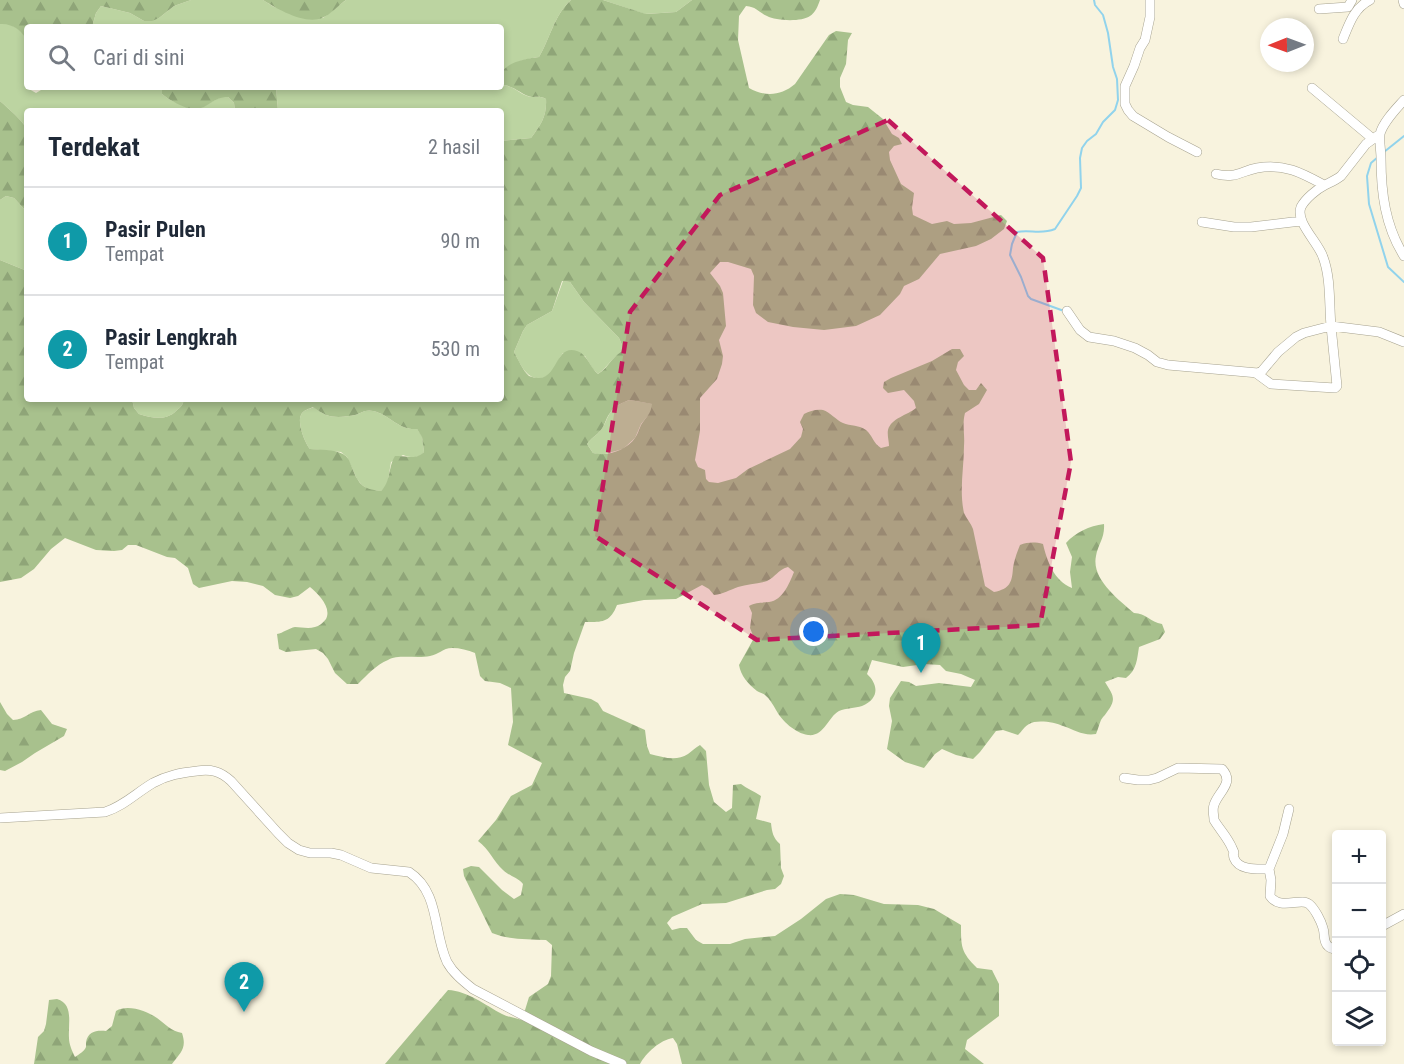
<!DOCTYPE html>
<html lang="id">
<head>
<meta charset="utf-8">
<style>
  :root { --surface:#fff; --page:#f2f2f3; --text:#1f2937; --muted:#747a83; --line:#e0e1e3; --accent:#8b4fc5 }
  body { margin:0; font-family:"Roboto Condensed",sans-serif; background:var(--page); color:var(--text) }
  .controls { position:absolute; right:18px; bottom:18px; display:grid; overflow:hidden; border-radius:6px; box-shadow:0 3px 9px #0003 }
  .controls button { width:54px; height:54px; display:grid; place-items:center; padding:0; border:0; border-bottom:2px solid var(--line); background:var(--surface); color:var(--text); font:30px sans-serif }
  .compass { position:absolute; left:1260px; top:18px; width:54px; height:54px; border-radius:50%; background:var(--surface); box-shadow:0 3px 9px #0003; rotate:269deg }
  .you { position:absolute; left:814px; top:632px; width:21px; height:21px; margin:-15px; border:4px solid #fff; border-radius:50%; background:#1a73e8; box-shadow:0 0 0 9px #1a73e833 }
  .badge { display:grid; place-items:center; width:39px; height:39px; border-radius:50%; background:var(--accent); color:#fff; font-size:20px; font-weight:700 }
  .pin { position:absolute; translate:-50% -50px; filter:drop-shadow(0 2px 3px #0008) }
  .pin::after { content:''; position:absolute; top:32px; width:21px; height:18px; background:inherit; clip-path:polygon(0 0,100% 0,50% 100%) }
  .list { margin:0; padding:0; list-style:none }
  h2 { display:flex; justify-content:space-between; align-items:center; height:78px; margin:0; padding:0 24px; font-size:26px }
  h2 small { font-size:20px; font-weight:400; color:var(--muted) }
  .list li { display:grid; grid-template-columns:39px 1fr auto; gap:18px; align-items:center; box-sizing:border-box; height:108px; padding:0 24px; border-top:2px solid var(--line) }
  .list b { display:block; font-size:22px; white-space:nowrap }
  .list p { margin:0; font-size:20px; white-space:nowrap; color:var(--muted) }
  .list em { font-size:20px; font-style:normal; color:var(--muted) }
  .icon { flex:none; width:33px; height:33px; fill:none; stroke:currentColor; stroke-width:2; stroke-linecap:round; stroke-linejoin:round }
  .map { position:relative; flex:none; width:1404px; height:1064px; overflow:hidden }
  .search { position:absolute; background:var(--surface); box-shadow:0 3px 9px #0003; left:24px; top:24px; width:480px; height:66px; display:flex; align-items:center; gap:15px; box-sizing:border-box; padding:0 21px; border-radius:6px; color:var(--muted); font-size:22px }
  .panel { position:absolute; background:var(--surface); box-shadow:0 3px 9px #0003; left:24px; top:108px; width:480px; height:294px; border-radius:6px }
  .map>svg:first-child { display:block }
  .grass { fill:#bcd4a1 }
  .forest { fill:url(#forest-firs); fill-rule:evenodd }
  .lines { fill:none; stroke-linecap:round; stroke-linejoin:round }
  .stream { stroke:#91d3ec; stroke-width:2 }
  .minor-casing { stroke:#a6a28f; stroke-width:10 }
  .minor { stroke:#fff; stroke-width:9 }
  .marked { fill:#c2185b; fill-opacity:0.2; stroke:#c2185b; stroke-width:4.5; stroke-dasharray:12 8; stroke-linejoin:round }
</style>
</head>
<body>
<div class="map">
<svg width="1404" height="1064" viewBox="0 0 1404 1064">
  <defs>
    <pattern id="forest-firs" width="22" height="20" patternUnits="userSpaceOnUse" patternTransform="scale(1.5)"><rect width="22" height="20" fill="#a8c18d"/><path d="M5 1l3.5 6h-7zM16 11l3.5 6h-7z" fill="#8fa578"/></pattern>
  </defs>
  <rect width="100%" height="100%" fill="#f8f3de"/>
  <path class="grass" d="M191,0H263L274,7L323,18L346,0H571C554,15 550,39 539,57C526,59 507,63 501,75V27H92L96,13L101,6L130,13L144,21L159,18L174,6Z
    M603,0H692L676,12L645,14Z
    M6,23C30,32 27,42 25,63C25,70 25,76 25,83L29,89L36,93L46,87H162V94C172,103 185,106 199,109L220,97H228L234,103L235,111H27V129C20,118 10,110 0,101V24Z
    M501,81L503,85C515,86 521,96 532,97C538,97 540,96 546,99C547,116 541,125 531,138L501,141V111H278L276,87H501Z
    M6,196L14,198L27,212V271L0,260V200Z
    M563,281L570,282L584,302L619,338L622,345L621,353C611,358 607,368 598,374L593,369L585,356L563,353C558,359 555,369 550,374C548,376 543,378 541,378C526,380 520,363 514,352L523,331L527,325L552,311Z
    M132,399H184C183,405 181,407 176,411C166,421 152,418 139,414L134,408Z
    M630,400L653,404L651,412L641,424L635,438L623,449L601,455L593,453L587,444C591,438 596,436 601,430C605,425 606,419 610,413C614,407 622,402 630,400Z
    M314,407C317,410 322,413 326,415C333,418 347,417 355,415C361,413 366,409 373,411C391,415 397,430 417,429L422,436L424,452C417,459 412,458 403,455L391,462L387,486L381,491L369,490L362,485L357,479L347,457L341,452L310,449C305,443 297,423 301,415C303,410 309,409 314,407Z"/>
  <path class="forest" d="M0,0H191L174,6L159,18L152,21H144L130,13L101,6L96,13L92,27H27V43C24,31 12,23 0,24Z
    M263,0H346C339,5 330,15 322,18C305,25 277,9 263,0Z
    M571,0H603L646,14L676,12L692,0H820C818,6 815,13 810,16C802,22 776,21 767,16C758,12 757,7 746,6L739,16L738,40L749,88C765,97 781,96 795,84L829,35L836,31L852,33L848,40L846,64L840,78V87L846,102L853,105L868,107L883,119L892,134L899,138L902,144L894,146L889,152L890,160L901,184L914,193L912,208L913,215L932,224L947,221L954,224L971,223L1001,215L1007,221L1004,229L991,239L976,246L940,254L919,279L904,286L900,294L880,315L856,326L824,330L793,327L768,322L756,313L753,305L754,276L751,269L728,262H720L710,273L720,286L723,293L726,326L719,340L723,356L722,364L717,379L700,398V431L695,460L698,467L705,470L706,479L709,482L718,483L736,478L748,469L790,449L801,437L803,429L800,422L804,414C810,411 816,409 823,410C830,412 836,420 843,423C850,426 860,425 866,430C873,436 873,443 881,448L889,446C889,442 887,434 888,430C891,418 908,415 916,408L914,401L904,390L888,393L883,388L884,382L891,378L932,361L952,349H960L964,356L958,362L956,370L964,385L969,390H976L981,383L987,390L979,404L965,413C962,424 965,434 964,446C964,468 959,490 964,513C966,518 971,523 973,529L985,586L994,592C1010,589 1012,582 1013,568C1014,561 1017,552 1020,545C1028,542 1035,542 1043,544C1047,561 1054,581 1072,588L1070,572L1072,557L1066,543C1076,532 1089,526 1104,524C1105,538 1098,544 1096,556C1091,579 1119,600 1134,613C1146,613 1150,622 1162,624L1165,632L1160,639L1139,647C1137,659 1137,670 1126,678L1118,677L1105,682C1113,695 1117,699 1107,712C1106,714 1102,718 1101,720C1099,725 1098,729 1096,734C1083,736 1075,730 1063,726C1055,722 1036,719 1029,724C1025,726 1022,731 1018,735L1003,730L996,731L980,752L973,759L956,755L942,749L935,754L924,768L905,762L887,749L892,721L889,706L890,698L901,681L909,682L916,686L939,683L971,687L975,680L961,674L946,671L940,665L924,664L903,667L872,660L867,674C879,685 879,699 862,706C855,708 846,708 839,711C828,717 824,737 808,735C795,733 782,721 776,710C773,705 770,699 765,695C763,693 760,693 757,691C748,684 741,676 739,665L754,638L750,628L752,613L749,606C756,602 761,603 769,602C783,600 789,584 794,572L788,567C777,570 776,577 767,581C758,584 747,584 738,587C729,590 724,594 714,595L709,589L702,585L676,599L644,600L617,605C610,623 602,622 585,622L574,653L570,671L565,677L563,685L564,693L591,699L598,703L603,711L645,730L647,746L650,754C663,757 676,762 688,754C692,751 695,748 700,745L706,751L709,785L714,802L726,812L732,808L733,785L741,784C747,789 754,791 761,796L756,819L771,823C772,832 773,838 780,844L781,868L784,876L781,884L775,889L767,890L726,903L702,904L672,917L667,923L672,930L680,928H687L696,940L703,944H730L745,939L775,936L801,919L826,899L840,894L854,895L884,904L918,905L934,909L961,925C961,947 961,952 977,968L992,970L999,984V1016L967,1040L965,1049L984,1064H682L677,1044L673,1038C660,1040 646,1053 640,1064H385L448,990C468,991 485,1005 502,1014C508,1017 515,1018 522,1020L529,997L548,984L551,976L552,945L546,940C528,939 509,940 492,933L464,876L463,869L471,866L479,867L502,890L514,899L521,895L523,884C517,877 509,876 503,870C494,862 489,849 478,841L496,820L511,796L532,785L542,763L508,745L513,722L511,688L500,683L485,681L480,676L475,653C468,650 460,648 452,648C443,648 438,655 430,656C418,659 398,654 388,660C376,665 367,675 358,684H347L335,673L328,659L323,653L316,649L286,652L279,649L277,634C283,633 289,628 295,627C301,627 308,629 315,627C319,626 323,623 326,619C332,607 318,594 310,587L298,596L290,598L275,595L263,586L247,582L232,581L199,588L193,584L188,568L175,558L167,557L136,545H128L122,550L114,551L96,550L65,538L51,549L34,569L21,578L0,582V260L27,271V399H132L134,408L139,414C152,418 166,421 176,411C181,407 183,405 184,399H501V141L531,138C541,125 547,116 546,99C540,96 538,97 532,97C521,95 515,86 503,85C493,64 524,59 539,57C550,39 554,15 571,0ZM562,281L570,282L584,302L619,338L622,345L621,352C611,358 608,368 598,374C590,367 587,354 577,351C555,344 558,379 538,378C536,378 532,377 529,376C523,371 518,359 514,352L523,331L527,325L552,311ZM630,400L652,404C651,414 646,417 641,425C639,429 638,434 635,438C627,450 607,457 593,453L587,444C591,438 596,436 601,430C605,425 606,418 610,413C614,406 623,402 630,400ZM313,407C317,410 322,413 326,415C333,418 347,417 355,415C361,413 366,409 373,411C391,415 397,430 417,429L422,437L424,452C414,461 408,455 395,456C388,467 391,482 381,491C361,489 358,483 351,465C349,460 348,457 343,454C334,449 320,450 310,449C305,443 297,423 301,415C303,410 309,409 313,407Z
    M162,87H276L278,111H235L234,103L228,97C213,97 210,107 197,109C188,111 169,100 162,94Z
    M0,101C10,110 20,118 27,129V212L14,198L6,196L0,200V201Z
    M0,702L7,714L13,720C25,720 29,711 41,710L52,724L67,729L64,736L35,753L22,762L5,771L0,770Z
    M57,999C74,1004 68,1023 69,1038C69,1044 72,1051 75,1057C79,1054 84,1052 86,1047C86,1045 86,1043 86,1042C88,1031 97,1030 106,1031L112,1026L116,1011C128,1004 146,1011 157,1018C165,1024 171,1031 182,1033C187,1048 181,1052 172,1064H34L38,1037L44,1031L46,1024L49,1000Z"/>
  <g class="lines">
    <path class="stream" d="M1384,152L1404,136
      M1378,157L1371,163L1367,176L1369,204L1388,267L1404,282
      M1064,311L1031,299L1028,296L1021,277L1010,255L1012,244L1017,232C1030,229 1040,235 1055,229L1077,196L1081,188L1080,158L1082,148L1087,141L1096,134L1103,122L1115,110L1118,100L1117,79L1113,67L1108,33L1103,15L1095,5L1094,0"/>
    <g class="minor-casing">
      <path id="minor" d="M1150,0V17L1145,40L1140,48L1134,66L1125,86V104L1128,110L1133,116L1168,137L1197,152
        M1403,0L1404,4
        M1319,9L1348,7L1352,0
        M1343,39C1349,24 1354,8 1370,0
        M1312,88L1373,139
        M1404,100C1396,109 1383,122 1380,134C1379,141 1381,151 1381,158C1381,192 1385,226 1404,256
        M1216,174C1236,179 1241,171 1257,168C1284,163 1302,173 1324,185
        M1202,222L1234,227H1251L1301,221
        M1067,311L1080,330L1089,337L1114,341L1135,348L1148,355L1157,362L1168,365L1258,373L1262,371L1278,352L1296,337L1304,333L1331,326L1379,332L1404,342
        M1256,373L1271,384L1335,388L1337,386C1335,366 1333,346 1331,326C1329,304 1331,278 1323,257C1318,242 1295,222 1301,207C1305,199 1317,189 1325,185C1331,182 1336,180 1341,176L1366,144L1380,134
        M1124,778L1138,780H1149L1157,778L1178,768L1222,769C1235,783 1218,792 1214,805C1212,810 1214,815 1214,820C1220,830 1228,838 1232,848C1236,856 1232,850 1234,858C1239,871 1258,869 1269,869
        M1289,809L1283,834L1269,869L1271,880L1270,896C1280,911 1301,897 1309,904C1315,909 1321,921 1323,928C1325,934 1323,942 1328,946C1330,948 1334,949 1336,949
        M0,818L105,812C124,806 136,793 153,783C168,775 180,773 197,771C211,769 220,771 231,781L278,833L288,843L299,850L310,853H331L341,855L371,868L409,872C440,892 433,932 447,962C453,973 463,981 473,989L591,1051L622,1064
        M1382,926L1404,914"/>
    </g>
    <use href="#minor" class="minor"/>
  </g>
  <path class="marked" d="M888,120L1043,258L1071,462L1040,625L757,640L595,536L630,312L720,195Z"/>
</svg>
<div class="controls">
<button>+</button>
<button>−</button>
<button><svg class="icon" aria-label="locate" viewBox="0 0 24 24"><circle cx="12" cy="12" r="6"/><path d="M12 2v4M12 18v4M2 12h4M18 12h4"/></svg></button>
<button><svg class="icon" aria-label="layers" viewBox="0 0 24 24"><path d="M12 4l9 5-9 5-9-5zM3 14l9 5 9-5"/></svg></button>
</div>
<svg class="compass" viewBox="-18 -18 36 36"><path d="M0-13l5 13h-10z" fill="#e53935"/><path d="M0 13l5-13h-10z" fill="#747a83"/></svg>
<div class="you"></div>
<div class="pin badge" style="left:921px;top:673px;background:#0f9aa8">1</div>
<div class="pin badge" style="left:244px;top:1012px;background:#0f9aa8">2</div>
<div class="search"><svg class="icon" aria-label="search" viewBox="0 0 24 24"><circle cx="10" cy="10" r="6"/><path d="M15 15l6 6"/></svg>Cari di sini</div>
<section class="panel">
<h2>Terdekat<small>2 hasil</small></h2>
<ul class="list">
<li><span class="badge" style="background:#0f9aa8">1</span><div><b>Pasir Pulen</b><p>Tempat</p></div><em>90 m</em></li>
<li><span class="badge" style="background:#0f9aa8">2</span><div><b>Pasir Lengkrah</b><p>Tempat</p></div><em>530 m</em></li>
</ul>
</section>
</div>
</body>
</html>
